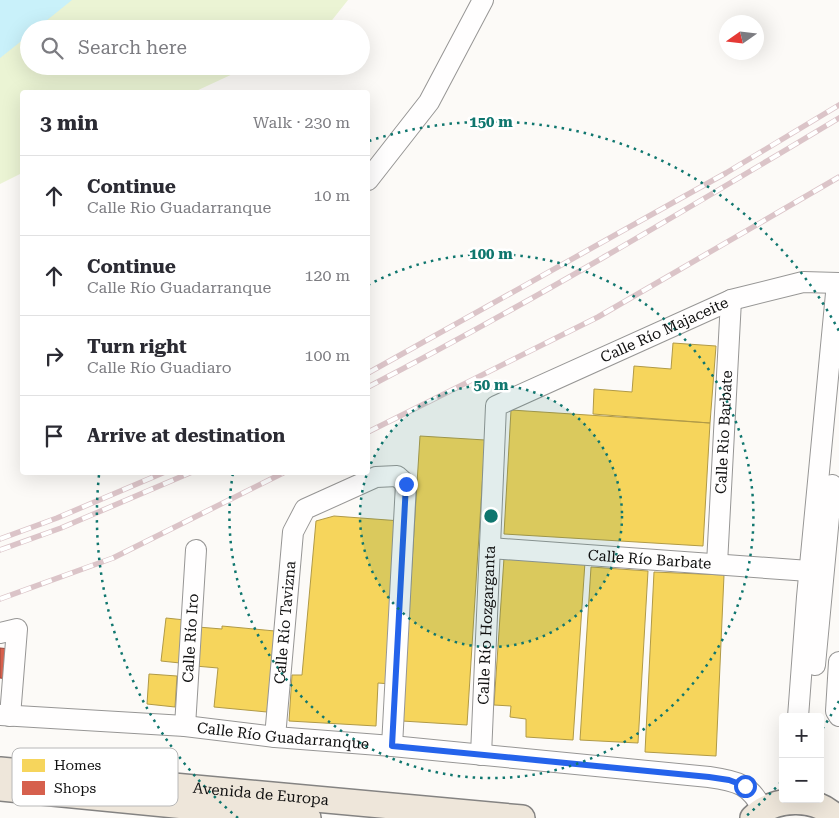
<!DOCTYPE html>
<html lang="en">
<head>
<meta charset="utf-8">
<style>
  :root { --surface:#fff; --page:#f7f7f7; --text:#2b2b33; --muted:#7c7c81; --line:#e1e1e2 }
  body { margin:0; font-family:"Roboto Serif",serif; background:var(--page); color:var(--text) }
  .controls { position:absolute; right:15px; bottom:15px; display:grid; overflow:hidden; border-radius:5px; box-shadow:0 5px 20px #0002 }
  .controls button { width:45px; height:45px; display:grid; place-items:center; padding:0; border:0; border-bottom:1px solid var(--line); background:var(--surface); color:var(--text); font:25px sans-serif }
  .compass { position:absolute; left:719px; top:15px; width:45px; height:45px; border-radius:50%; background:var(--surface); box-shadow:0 5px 20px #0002; rotate:256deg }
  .stop { position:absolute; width:15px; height:15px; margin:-11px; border:4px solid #2563eb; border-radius:50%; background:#fff }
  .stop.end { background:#2563eb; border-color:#fff; box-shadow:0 1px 5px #0008 }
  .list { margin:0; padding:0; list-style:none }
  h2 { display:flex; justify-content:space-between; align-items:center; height:65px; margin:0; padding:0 20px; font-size:21px }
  h2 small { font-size:16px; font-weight:400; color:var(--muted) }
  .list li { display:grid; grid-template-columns:32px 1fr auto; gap:15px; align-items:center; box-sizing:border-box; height:80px; padding:0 20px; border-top:1px solid var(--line) }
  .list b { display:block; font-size:19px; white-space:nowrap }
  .list p { margin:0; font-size:16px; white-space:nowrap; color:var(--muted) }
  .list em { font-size:16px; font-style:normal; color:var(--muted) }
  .icon { flex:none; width:28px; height:28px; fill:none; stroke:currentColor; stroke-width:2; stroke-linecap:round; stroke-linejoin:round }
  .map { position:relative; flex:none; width:839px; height:818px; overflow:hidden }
  .search { position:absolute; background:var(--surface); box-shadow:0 5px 20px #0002; left:20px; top:20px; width:350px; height:55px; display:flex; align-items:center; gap:12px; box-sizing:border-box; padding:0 18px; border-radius:28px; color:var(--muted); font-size:19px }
  .panel { position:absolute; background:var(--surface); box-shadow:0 5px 20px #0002; left:20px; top:90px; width:350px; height:385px; border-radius:5px }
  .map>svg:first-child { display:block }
  .green { fill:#ebf4d4 }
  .water { fill:#c9f1fa }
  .homes { fill:#f6d55c; stroke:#b19a46 }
  .shops { fill:#d6604d; stroke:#9b483b }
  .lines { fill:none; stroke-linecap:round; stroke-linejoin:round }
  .minor-casing { stroke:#979695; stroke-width:22 }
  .major-casing { stroke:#848382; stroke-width:28 }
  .minor { stroke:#fffefe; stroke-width:20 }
  .major { stroke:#eee6da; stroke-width:25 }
  .rail-casing { stroke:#dbc4c8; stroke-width:5.5 }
  .rail { stroke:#fff; stroke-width:4; stroke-dasharray:11; stroke-linecap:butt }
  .route { stroke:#2563eb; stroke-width:6 }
  .ring { fill:none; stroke:#0f766e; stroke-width:2.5; stroke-dasharray:2.5 5 }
  .labels { text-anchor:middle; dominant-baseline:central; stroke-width:5; stroke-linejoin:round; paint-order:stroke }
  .street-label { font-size:15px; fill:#111; stroke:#fff }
  .key { fill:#fff; stroke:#b8b8b8; stroke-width:1 }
  .key-label { font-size:14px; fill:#111 }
  .centre { fill:#0f766e; stroke:#fff; stroke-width:2.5 }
  .ring-label { font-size:15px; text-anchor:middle; font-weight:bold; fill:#0f766e; stroke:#fff; stroke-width:5; stroke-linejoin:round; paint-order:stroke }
</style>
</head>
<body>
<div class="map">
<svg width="839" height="818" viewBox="0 0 839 818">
  <rect width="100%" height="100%" fill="#fcfaf7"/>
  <path class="green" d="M0,0H348L325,29H29V66H250L194,92H22V173L0,184Z"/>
  <path class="water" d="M0,0H72L36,29H29V35L0,58Z"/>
  <path class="homes" d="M673,343L716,346L710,423L593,414L594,389L632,392L634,366L671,369Z
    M511,410L710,423L703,546L504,534Z
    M420,436L485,440L467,725L402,721Z
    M334,516L401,521L391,684L378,683L376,726L289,721L292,675H302L316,521Z
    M504,558L585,562L573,740L526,737V719L510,717L511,706L494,705Z
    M591,567L648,571L638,743L580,740Z
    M654,572L724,575L716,756L645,752Z
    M166,618L185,620L180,663L161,661Z
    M222,626L275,631L267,712L214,707L218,668L195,666L198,627L222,629Z
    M149,674L177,676L175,707L147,704Z"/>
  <path class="shops" d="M0,648L10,649L7,679L0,678Z"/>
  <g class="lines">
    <g class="minor-casing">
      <g id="minor">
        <path d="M368,180L429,102L483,0"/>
        <path id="s1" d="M490,548L809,571"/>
        <path id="s2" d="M717,564L731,300"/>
        <path d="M0,633L17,629L10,716"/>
        <path d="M839,662L836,711L839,716"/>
        <path d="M815,665L832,485"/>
        <path id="s3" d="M0,715L185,726L275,737L392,746L709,777C737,781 750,784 763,810"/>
        <path d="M798,717L807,597L837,283"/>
        <path id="s4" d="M185,726L196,550"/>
        <path id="s5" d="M275,737L293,532L305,509L376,477L397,476L406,484L392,746"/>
        <path id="s6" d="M481,755L496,406L731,300L803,282L839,283"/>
      </g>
    </g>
    <g class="major-casing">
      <g id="major">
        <path id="s7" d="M0,770L522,818"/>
        <path d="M0,788L308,818"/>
        <path d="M753,818C774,797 816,795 836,818"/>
      </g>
    </g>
    <use href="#minor" class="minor"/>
    <use href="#major" class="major"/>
    <g class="rail-casing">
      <path id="rail" d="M368,373L726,173L839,105
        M368,387C528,304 684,211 839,118
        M368,432L598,317L839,177
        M0,539L57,518L165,472
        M0,550L61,528L192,472
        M0,599L113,558L285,472"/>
    </g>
    <use href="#rail" class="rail"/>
  </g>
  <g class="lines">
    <path class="route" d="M406,484L392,746L709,777L729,780L745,786"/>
  </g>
  <circle cx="491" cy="516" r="131" fill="#0f766e" fill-opacity=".12"/>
  <g class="ring">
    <circle cx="491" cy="516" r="131"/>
    <path d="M368 285A262 262 0 1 1 233 473"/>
    <path d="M839 701A394 394 0 0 1 821 731M781 782A394 394 0 0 1 744 818M238 818A394 394 0 0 1 99 475M369 141A394 394 0 0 1 839 331"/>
  </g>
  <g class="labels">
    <g class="street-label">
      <text stroke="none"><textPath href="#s6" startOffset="534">Calle Río Majaceite</textPath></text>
      <text stroke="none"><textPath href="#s2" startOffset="132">Calle Rio Barbate</textPath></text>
      <text stroke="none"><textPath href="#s1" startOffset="160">Calle Río Barbate</textPath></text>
      <text stroke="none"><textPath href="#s5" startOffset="115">Calle Río Tavizna</textPath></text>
      <text stroke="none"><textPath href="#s6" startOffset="130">Calle Río Hozgarganta</textPath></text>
      <text stroke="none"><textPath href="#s4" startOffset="88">Calle Río Iro</textPath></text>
      <text stroke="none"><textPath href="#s3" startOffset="284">Calle Río Guadarranque</textPath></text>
      <text stroke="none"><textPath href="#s7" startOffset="262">Avenida de Europa</textPath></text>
    </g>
  </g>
  <rect x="12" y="748" width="166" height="58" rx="8" class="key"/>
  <rect x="22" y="759" width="23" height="13" fill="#f6d55c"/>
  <rect x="22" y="781" width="23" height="14" fill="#d6604d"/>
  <g class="key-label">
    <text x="54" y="770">Homes</text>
    <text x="54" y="793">Shops</text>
  </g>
  <circle cx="491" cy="516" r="8" class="centre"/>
  <g class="ring-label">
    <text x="491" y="127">150 m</text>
    <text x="491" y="259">100 m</text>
    <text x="491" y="390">50 m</text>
  </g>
</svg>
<div class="controls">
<button>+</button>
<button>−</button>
</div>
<svg class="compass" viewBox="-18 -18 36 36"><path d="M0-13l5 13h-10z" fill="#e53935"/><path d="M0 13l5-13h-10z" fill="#7c7c81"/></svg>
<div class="stop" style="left:745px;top:786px"></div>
<div class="stop end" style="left:406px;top:484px"></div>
<div class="search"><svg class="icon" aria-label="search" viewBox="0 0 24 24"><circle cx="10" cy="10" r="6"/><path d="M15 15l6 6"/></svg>Search here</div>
<section class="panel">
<h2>3 min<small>Walk · 230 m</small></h2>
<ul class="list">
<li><svg class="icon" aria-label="ahead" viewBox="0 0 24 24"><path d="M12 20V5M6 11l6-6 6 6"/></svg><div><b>Continue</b><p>Calle Rio Guadarranque</p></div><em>10 m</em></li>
<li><svg class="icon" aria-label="ahead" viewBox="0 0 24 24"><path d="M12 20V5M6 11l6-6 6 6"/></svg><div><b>Continue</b><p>Calle Río Guadarranque</p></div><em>120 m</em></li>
<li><svg class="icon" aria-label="right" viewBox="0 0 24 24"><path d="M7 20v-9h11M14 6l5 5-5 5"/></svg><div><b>Turn right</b><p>Calle Río Guadiaro</p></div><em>100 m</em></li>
<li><svg class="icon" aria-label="arrive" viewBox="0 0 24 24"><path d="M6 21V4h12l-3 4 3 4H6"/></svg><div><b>Arrive at destination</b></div></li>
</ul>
</section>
</div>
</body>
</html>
